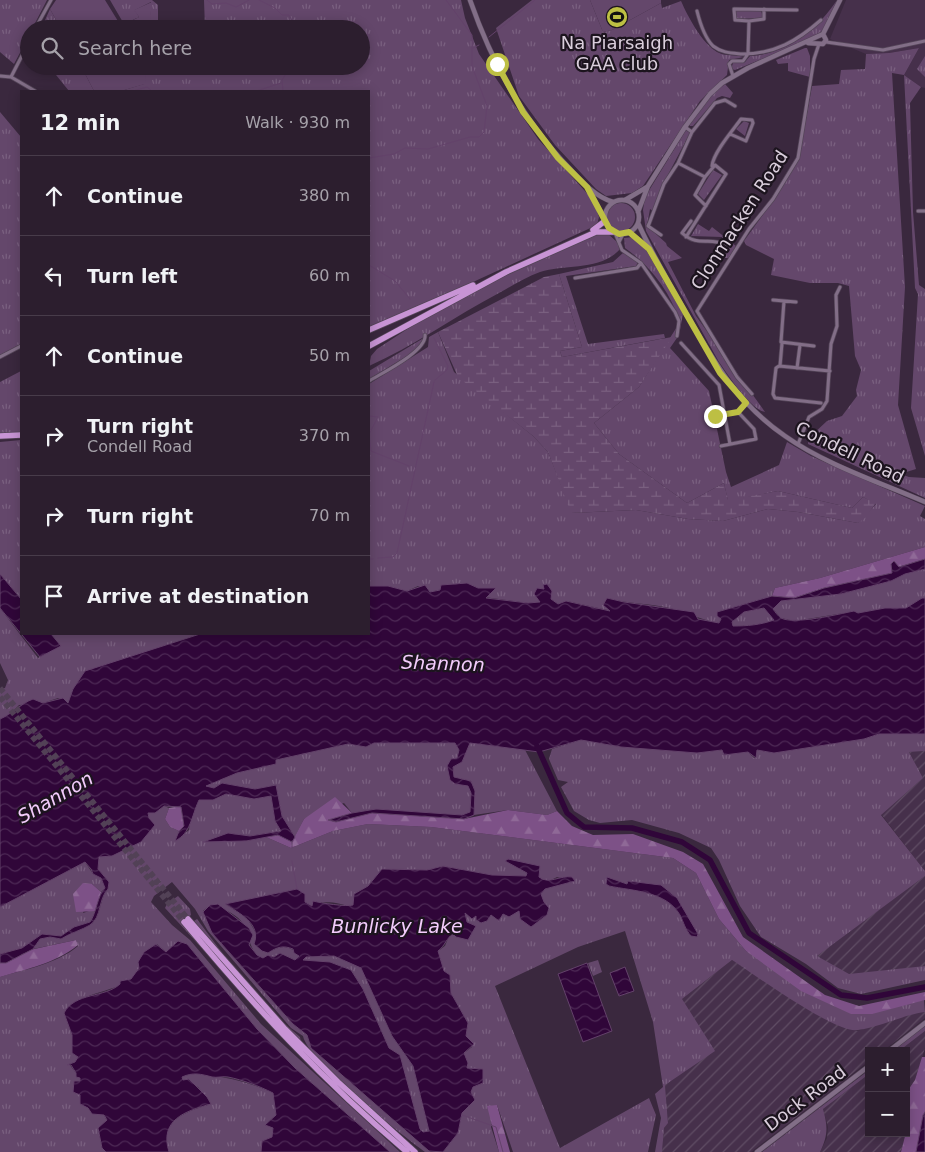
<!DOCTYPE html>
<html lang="en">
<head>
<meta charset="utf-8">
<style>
  :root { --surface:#2c1e2e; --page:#342736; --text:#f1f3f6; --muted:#a6a2aa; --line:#483c4a }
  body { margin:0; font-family:"DejaVu Sans",sans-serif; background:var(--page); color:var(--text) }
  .controls { position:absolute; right:15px; bottom:15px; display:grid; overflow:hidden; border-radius:0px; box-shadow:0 2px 12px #0003 }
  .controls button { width:45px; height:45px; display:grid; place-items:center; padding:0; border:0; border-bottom:1px solid var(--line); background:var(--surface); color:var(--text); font:25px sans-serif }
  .stop { position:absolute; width:15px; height:15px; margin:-11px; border:4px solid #bdbf43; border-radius:50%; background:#fff }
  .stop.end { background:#bdbf43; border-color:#fff; box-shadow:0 1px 5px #0008 }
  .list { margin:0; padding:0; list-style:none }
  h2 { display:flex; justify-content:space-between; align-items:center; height:65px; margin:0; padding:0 20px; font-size:21px }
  h2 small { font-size:16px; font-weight:400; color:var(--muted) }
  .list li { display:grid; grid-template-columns:32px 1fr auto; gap:15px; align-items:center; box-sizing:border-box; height:80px; padding:0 20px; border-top:1px solid var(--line) }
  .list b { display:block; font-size:19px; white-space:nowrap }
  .list p { margin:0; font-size:16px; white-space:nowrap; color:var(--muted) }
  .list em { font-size:16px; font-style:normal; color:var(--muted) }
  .icon { flex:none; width:28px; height:28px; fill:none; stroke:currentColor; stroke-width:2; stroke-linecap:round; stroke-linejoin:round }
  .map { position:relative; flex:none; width:925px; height:1152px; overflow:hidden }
  .search { position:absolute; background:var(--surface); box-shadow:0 2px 12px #0003; left:20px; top:20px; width:350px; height:55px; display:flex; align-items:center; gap:12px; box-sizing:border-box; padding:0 18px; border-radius:28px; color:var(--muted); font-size:19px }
  .panel { position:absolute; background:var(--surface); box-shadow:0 2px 12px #0003; left:20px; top:90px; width:350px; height:545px; border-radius:0px }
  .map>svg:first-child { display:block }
  .built { fill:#46304b }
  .industrial { fill:url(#industrial-furrows) }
  .grass { fill:url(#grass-tufts); fill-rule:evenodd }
  .forest { fill:url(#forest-firs) }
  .wetland { fill:url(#wetland-marsh) }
  .pitch { fill:#64476b }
  .water { fill:url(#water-waves); stroke:#63426a; fill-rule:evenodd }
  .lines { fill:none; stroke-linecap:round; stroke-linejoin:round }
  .stream { stroke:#63426a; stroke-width:1 }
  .river { stroke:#300639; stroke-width:5.5 }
  .highway-tunnel { stroke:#524156; stroke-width:5.5; stroke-dasharray:5.5 3; stroke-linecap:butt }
  .street-casing { stroke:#544558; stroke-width:4.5 }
  .secondary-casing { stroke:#544558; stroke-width:5.5 }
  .highway-casing { stroke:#544558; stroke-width:7 }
  .street { stroke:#826e87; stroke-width:3 }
  .secondary { stroke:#826e87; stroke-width:4.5 }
  .highway { stroke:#c894d5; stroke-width:5.5 }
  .route { stroke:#bdbf43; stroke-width:6 }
  .labels { text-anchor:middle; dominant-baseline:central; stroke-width:4.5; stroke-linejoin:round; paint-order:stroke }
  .poi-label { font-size:18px; fill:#dacedc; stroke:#1c141e }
  .street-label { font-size:18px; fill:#dacedc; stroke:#1c141e }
  .water-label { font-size:19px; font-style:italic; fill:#f3ccfc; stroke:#1c141e }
</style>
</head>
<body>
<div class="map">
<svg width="925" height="1152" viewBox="0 0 925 1152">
  <defs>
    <pattern id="industrial-furrows" width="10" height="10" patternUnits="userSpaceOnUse" patternTransform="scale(1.25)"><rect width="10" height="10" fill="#46304b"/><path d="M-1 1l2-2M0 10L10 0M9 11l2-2" fill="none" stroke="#604d64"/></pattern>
    <pattern id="grass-tufts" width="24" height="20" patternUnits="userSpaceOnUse" patternTransform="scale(1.25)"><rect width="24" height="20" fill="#64476b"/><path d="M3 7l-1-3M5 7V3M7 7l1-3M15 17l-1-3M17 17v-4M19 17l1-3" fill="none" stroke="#7a6080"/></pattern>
    <pattern id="forest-firs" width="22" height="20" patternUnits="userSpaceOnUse" patternTransform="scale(1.25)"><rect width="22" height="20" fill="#7d5187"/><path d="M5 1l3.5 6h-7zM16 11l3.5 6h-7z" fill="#8f6997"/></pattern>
    <pattern id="wetland-marsh" width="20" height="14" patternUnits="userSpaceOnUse" patternTransform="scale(1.25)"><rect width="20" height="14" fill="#64476b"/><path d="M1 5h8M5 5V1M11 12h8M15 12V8" fill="none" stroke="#7a6080"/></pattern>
    <pattern id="water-waves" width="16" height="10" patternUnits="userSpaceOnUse" patternTransform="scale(1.25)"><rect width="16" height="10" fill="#300639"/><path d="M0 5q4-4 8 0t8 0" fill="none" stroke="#4d2955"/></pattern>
  </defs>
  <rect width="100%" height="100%" fill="#3a283e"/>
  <path class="built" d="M846,0H925V88L921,87L904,75L919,48L889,53L866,54L830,39Z"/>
  <path class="industrial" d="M925,751V871L881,814L923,778L909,752Z
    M925,876V966L849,975L816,956Z
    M732,960L819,1016L857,1031L907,1015L925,1012V1018L883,1051H869V1061L751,1152H662L664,1128L668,1122L665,1085L682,999Z
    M925,1031V1048L915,1080L906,1093V1051H899Z
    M869,1074V1133L905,1135L901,1152H820L827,1138L828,1127L823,1109Z"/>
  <path class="grass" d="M0,0H47L32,29H29V36L14,64L0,52Z
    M110,0H152L158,5V24L205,28L204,0H461L465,18L479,54L538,139L593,200L599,217L597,225L436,299L369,327V91H121L144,84L146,66H361V29H149L151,2L135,10L139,17L124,24Z
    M532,0H590L603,32L612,30L661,3L662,8L681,1C688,17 702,43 717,52C726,57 736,54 744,57L729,60L727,75L700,101L643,186L632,193L606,196L596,189L555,145L519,96L496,28Z
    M837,0L824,29L812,39L735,70L731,69L733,63L745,62L750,56C787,54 817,30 837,0Z
    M50,9L61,29H41Z
    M736,9L761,10L763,18L736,19Z
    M805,48H807L810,56V77L788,71V63L778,64L776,60Z
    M919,48L904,75L921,87L910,103L913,212L919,285L925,289V456L911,408L918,294L915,288L904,75L892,73L905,287L898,405L916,469L900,474L909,477L925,478V498L808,444L809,434L812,435L827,421L842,416L857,396L856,390L861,370L855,356L849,286L838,283H810L771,275L774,259L746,245L744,241L775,198L799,158L812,86L839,84L841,70L865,69L866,54L889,53Z
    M925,56V77L917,69Z
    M45,66H81L94,91H69L52,70Z
    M725,84L733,93L730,98L722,96L717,98L693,126H690L689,122L711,95Z
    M0,112L21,137V344L0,355Z
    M744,121L749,123L745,136L736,129Z
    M686,130L690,133L662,186L653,211L650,209L647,226L666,243L667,246L682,258L668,262L696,316L765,412C750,409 728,375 719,362L646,231L643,210L645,197Z
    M713,170L722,175L704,200L698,194Z
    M607 217a14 14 0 1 1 28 0a14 14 0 1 1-28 0Z
    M698,224L709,231L712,227L736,246L729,258H724L725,249L730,247V244L723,241L722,237L691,236Z
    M601,233H607L617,242L620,249C601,271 565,264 540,272C526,277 512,286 499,293C455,316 414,346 369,366L371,356L377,349L424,318L518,269Z
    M633,237L642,243L683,314L679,335L670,348L709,391L726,472L731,487L779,465L787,442L811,456L925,506L920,516L925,519V547L820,578L775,588L772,596L717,612L721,619L719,623C701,620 687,612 670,608C649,603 628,604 608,598L612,611L567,601L558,604L551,599L545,589H541L540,602L528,603L484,597L496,588H478L467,583L430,592L418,586L407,591L388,586H369V384L428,347L429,337L438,332L454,372L533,436L548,452L572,513L636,510L688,519L723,521L768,509L798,512L858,523L876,504L863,497L852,508L778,491L728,501L724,483L687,503L619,454L594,423L639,387L680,322C670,292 651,266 625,248L624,238Z
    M623,253L638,262L636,266L566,276L588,344L664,334L665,338L562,357L560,351L582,347L559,274L613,262Z
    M422,339L424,341L412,353L369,379V371Z
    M21,371V432L0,434V382Z
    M21,440V599L0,574V442Z
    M925,569V598H922L906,608H885L858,613H844L795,621L781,618L773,609L781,601L841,594L891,581L905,574Z
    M0,608L38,658L60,646L51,634H200L166,645L73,689L68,703L58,698L43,703L19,705L7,717L0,719V689L5,688L8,680L0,663Z
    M764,608L775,620C760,625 748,626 733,626L732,622L744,612Z
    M879,734H925V751L909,752L923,778L881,815L925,871V876L817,956L849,974L925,966V980L861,994L838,988L806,964L761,937L740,906L719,860L711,848L679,833L632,820L600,823L589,820L574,811L561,787L568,782L558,780L549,759L552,749L581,740L621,747L697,753L723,750L724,755L748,752L754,758H756L757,750L774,753L864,739Z
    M470,742L524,748L557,811L547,815L508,810L474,815L475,791L471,781L454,777L453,766L462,762Z
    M374,743H455L459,750L457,758L451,759L455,784L468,785L471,793L470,812L462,815L376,809L352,813L344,803L304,819L295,837L282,816L276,785L255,789L222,783L214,788L205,786L237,773L276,764V760L348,744L366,747Z
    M226,794L254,799L271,796L275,821L281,831L250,836L228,833L246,841L266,837L291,848L333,831L368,824L431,827L673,858L696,873L719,919L746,951L852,1014L924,1000L925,1012C902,1015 881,1027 858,1030C836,1034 755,975 732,960L682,999L715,1051L665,1085L668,1123L664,1128L662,1152H655L661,1118L655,1094L663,1087L653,1022L625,931L578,947L495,986L560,1148L649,1098L656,1115L648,1152H513L497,1105L491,1127L499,1152H443L458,1133L462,1113L474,1100L471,1092L473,1087L483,1083L467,1068L464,1053L472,1047L466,1036L468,1023L451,993L450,975L444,971L438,951L445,946L449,936L467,922L465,913L470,916L476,915L481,923L487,921L491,915L519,911L531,926L547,915L549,908L544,903L541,894L545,889L574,881L557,877L547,882L506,861L527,873L526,876L492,875L443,866L427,870L382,869L368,886L355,894L353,905C346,907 343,904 336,903C329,901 322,904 314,901L312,906L305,902L297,889L226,904L247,918L268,953C280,945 289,944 300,956L295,960L280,953C251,974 251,935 241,921C234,912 220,908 210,905L203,911L212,933L293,1024L307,1035L311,1048L431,1152H425C400,1133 309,1063 303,1036L291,1028L208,931L195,909L172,882L154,896L151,902L172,925L190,940L261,1024L400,1152H390L295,1068L257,1029L187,944L174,946L166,952L157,944C149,955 141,971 131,979C113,993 75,993 64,1013L72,1035V1053L78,1057L75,1062L69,1064L80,1078V1095L104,1115L107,1121L98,1128L102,1148L106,1152H0V977C26,969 57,964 78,946L76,940L33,949L40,939L50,937L61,939C70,933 82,930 90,925C102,917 99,899 108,889L109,882L98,869L99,856L141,842L154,825L149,818L148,813H155L164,806L169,808L165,819L170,827L179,831L175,841L189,830L190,819L199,800H213ZM616,880L627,884L628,881L677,898L697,934L691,936C685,929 684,923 680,915C666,891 633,891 609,886Z
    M85,862L93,874L101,878L105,888L101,892L92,884L83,913L92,910L97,911L90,922L74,927L61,936L42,934L22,948L0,954V907Z
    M178,896L190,909L191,915L182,922L211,958L165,908L167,904Z
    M197,919L223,954L286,1025L300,1037L301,1042L234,970L194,921Z
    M334,956L361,967L392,1036L413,1066L429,1130L423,1133L420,1129L389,1048L363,989L351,970L330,962L303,961L306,957Z
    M598,960L602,972L593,976L588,963Z
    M925,1026V1031L899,1051H893Z
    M869,1070V1074L823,1109C828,1127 828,1135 820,1152H762Z
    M193,1073C220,1076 248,1081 273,1093L276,1115L265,1125L273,1127L272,1137L262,1141L261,1152H169C159,1120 185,1112 211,1104L198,1087L183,1080L181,1077Z"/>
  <path class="forest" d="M925,547V559L898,567L892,573L824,588L794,598L772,596L775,588L820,578Z
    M335,797L352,813L329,820L335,822L372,813L464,819L508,810L547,815L557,811L572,826L593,835L633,834L683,852L703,864L743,937L825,995L859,1006L925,992V1000L872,1014H851L801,991L746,951L719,919L696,873L673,858L431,827L368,824L333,831L291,848L266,837L278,835L292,842L304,819Z
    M181,806L184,826L179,831L170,827L165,819L169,808Z
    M83,883L92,884L101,892L97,911L76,912L73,894Z
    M76,940L78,945C56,963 27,969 0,977V963H6L25,951Z
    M922,1057H925V1111L916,1152H901L905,1136L898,1134L906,1133V1093L915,1080Z
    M497,1105L510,1152H499L487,1106Z"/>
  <path class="wetland" d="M559,274L582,347L560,351L562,357L672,337L639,387L594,423L619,454L687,503L724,483L728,500L778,491L852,508L863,497L876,503L864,519L858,523L798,512L768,509L723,521L688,519L636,510L571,513L548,452L533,436L458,377L438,332L544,277Z"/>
  <path class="pitch" d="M56,0H105L121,26L139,17L134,10L152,2L149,29H61L50,9Z
    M590,0H661V3L612,30L603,32Z
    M81,66H146L145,84L121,91H94Z"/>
  <path class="water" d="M925,559V569L905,574L891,581L841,594L781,601L773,609C775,612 778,616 781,618C794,625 839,614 854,611L858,613L885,608H906L922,598H925V734H879L864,739L774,753L757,750L756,758L748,752L724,755L722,750L697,753L621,747L581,740L539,752L470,743L462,762L453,767L454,777L471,781L475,791L474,815L464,819L372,813L336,822L328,820L352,813L376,809L462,815L470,812L471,793L468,786L455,784L450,780L447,766L451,759L457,758L459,750L455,743H374L366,747L348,744L276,760V764L237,773L206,786L214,788L222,783L255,789L276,785L282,816L295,837L292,842L278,835L246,841L203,842L228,833L250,836L281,831L275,821L271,796L254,799L226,794L213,800H199C191,817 191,833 175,841L179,831L184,826L181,807L164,806L155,813H148L149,818L155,825L141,842L112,856L99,857L98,869L109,882L108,889C98,899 102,917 90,925C82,930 70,933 61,939L50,937L40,939L33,949L6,963H0V954L22,948L42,934L61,936L74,927L90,922C97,912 97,896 105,888L101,878L93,874L91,869L85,862L0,907V719C12,714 20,704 33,699L43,703L63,698L68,703L73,689L85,671L200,634H369V586H388L407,591L425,585L430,592L440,590L441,585L467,583L478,588H496L486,598L528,603L540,602L534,594L537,588L544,589L543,585L547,584L552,591L551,599L558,604L566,601L610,611L603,605L607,598L624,602L694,612L698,619L719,623L721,619L717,616V612L772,596L794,598L824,588L892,573L891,564L894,561L899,567ZM764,608L774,620C760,625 747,626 733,626L732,622L744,612Z
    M0,574L21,599V634H51L61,646L40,657L0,608Z
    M508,859L540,866L539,877C549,885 560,875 572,877L575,881L545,889L541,894L544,902L549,908L547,915L531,927L520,919L519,911L509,917L503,914L499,921L491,915L487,921L481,923L476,920V916L472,919L465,913L467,922L476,926L468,940L456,937L453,934C447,937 445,946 438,951L444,971L450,975L451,993L468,1023L466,1036L474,1044L464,1053L468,1063L467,1068L483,1069V1083L473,1087L471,1092L475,1100L462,1113L458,1133L443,1152L429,1151L311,1048L307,1035L293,1024L212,933L203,912L210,905L218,904L249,928L253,935L249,945L257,955L263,958L268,955L274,957L280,953L295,960L299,956L294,953L293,949C283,945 277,947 268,953L262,951L254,944C262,924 239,913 225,904L297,889L305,894V902L312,906L313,901C320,903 347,907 353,905L354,894L368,886L382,869L427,870L443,866L492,875L526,876L527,873L505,861ZM334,956L361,968L392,1036L413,1066L429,1131L423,1132L420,1129L400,1055L389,1048L363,989L351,970L330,962L303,960L306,957Z
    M607,877L627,884L628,881L661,885L677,898L698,934L697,937L691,936C685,929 684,923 680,915C666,891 633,891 609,886L606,884Z
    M178,941L187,944L257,1029L295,1068L390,1152H261L262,1141L272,1137L273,1128L265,1125L276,1115L273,1093C259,1086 243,1080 228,1077C223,1076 217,1078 212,1077C201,1074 193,1072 182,1077L183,1080L189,1079L207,1097L211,1104C185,1111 159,1120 169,1152H106L102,1148L98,1128L107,1120L104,1115L92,1114L88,1108L80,1104V1095L73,1092L74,1081H80V1078L76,1077V1073L71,1065H67L75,1062L78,1057L72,1053V1035L64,1013C75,992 105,998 120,984V981L131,979L139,968L138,962L144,952L156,944L166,952Z
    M587,963L612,1031L583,1042L558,974Z
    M625,967L634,991L619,996L610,973Z
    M925,1112V1152H916L923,1115Z"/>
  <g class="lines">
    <path class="stream" d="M207,0L212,4L226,3L236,7L249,0
      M259,0L275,8L282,15H289L297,29
      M489,37L535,0
      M473,48L479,45
      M133,91L147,87L152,91
      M257,91L281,83
      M283,91L282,80L291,66
      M369,158L394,154L405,148L428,149L470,137H479L484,132L487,106L472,66V35L446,0
      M369,265L395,281L410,299
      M434,338L448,366L447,370L435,380
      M369,416L378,417L369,434L371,451L409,466
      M378,558L393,557L397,553L434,382
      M369,559H373
      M292,841V848
      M292,861L297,889
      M462,1115L496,1127L503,1152"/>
    <path class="river" d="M537,746L567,813L584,827L632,828L682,842L710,860L749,933L841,995L867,998L925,987"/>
    <path class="highway-tunnel" d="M0,688L188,919
      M0,697L184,922"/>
    <g class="street-casing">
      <path id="street" d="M697,11C700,23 704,37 713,46C722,53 731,53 742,54C775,54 797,41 821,20
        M749,21L764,19V9
        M35,29L51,0
        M826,42L883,50L925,41
        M0,76L11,77L35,91
        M733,76L729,64L732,61H743L748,54L749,21L735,20L734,9L797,10
        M11,77L29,42
        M692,132L715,103L725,100L735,106
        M678,163L705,177L715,165L726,174L686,237
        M712,166C713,153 733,130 741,119L752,120L753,123L746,141L730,134
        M705,177L695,195L706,206
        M918,211H925
        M691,221L682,233C699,248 709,236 726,245
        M615,233L622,250L641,263L675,312L679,321L677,336
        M661,235L648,226L649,224L664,184L678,163L692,132L685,127
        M619,242L623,234
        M575,278L637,268L641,263
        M773,300L796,302
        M784,301L781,342L814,346
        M681,343L719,385L730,444
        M0,357L21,346
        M780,366L782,343
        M797,368L800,345
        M369,381C382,373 427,351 425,335
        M752,394L737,377L697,311L749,229L773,199L798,158L814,59L819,44
        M821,403L775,398L773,394L776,368L779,366L830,371
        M738,412L746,403
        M715,416L738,412L754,429L756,439L721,446
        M798,444L809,417L822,409L827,401L831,344L837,326L836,295L840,287"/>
    </g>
    <g class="secondary-casing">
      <path id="secondary" d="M470,0C492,63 524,122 571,170C583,183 596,197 613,202
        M823,34L840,0
        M808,43L823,44L826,40L823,34
        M589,190L604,218
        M625,200L647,187
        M605 217a17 17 0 1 1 34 0a17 17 0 1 1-34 0Z
        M638,212L648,186L685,127L710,94L722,83L748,68L823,34
        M638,223C652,254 669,283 686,313C714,362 737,403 785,436C826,465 879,482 925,502
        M629,232L646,246
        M889,1051L925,1023
        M757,1152L869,1066"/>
    </g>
    <g class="highway-casing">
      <path id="highway" d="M593,230L605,221
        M369,330L473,285
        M369,346L506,272L596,232H613
        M0,436L21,435
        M188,919L285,1029L338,1082L415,1152
        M184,922C253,1005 324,1082 407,1152"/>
    </g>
    <use href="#street" class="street"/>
    <use href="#secondary" class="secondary"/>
    <use href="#highway" class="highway"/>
  </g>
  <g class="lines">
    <path class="route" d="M497,64L523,112L558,158L587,187L609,228L619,234L629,232L649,249L720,373L746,403L738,412L715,416"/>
  </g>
  <defs>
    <g id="stadium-disc" transform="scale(1.125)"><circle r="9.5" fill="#bdbf43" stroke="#1c141e"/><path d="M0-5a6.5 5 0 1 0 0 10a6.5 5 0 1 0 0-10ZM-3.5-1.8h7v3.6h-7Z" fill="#111"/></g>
  </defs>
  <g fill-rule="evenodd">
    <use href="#stadium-disc" x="617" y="17"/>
  </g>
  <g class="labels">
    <g class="poi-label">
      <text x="617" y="42">Na Piarsaigh<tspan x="617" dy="21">GAA club</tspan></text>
    </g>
    <g class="street-label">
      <text transform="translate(739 220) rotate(-57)">Clonmacken Road</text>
      <text transform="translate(850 452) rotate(26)">Condell Road</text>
      <text transform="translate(805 1098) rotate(-37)">Dock Road</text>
    </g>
    <g class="water-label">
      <text transform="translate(443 663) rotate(2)">Shannon</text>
      <text transform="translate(55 797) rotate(-30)">Shannon</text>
      <text x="397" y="926">Bunlicky Lake</text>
    </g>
  </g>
</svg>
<div class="controls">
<button>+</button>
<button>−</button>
</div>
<div class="stop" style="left:497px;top:64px"></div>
<div class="stop end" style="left:715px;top:416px"></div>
<div class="search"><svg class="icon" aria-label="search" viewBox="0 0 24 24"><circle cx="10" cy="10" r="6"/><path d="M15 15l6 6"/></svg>Search here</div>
<section class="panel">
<h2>12 min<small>Walk · 930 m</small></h2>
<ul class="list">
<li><svg class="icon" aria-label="ahead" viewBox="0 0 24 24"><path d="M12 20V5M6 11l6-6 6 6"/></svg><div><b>Continue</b></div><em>380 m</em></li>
<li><svg class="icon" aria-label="left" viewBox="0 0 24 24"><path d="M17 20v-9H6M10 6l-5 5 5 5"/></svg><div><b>Turn left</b></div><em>60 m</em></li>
<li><svg class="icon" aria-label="ahead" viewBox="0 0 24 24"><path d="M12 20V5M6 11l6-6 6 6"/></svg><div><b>Continue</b></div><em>50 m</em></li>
<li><svg class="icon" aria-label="right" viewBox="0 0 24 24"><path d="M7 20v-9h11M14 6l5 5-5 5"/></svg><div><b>Turn right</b><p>Condell Road</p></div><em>370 m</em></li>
<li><svg class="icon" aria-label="right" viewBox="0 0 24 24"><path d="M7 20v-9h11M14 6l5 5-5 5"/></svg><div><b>Turn right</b></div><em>70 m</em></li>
<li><svg class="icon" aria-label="arrive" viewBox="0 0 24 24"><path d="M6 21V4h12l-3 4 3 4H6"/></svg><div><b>Arrive at destination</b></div></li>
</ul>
</section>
</div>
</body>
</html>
